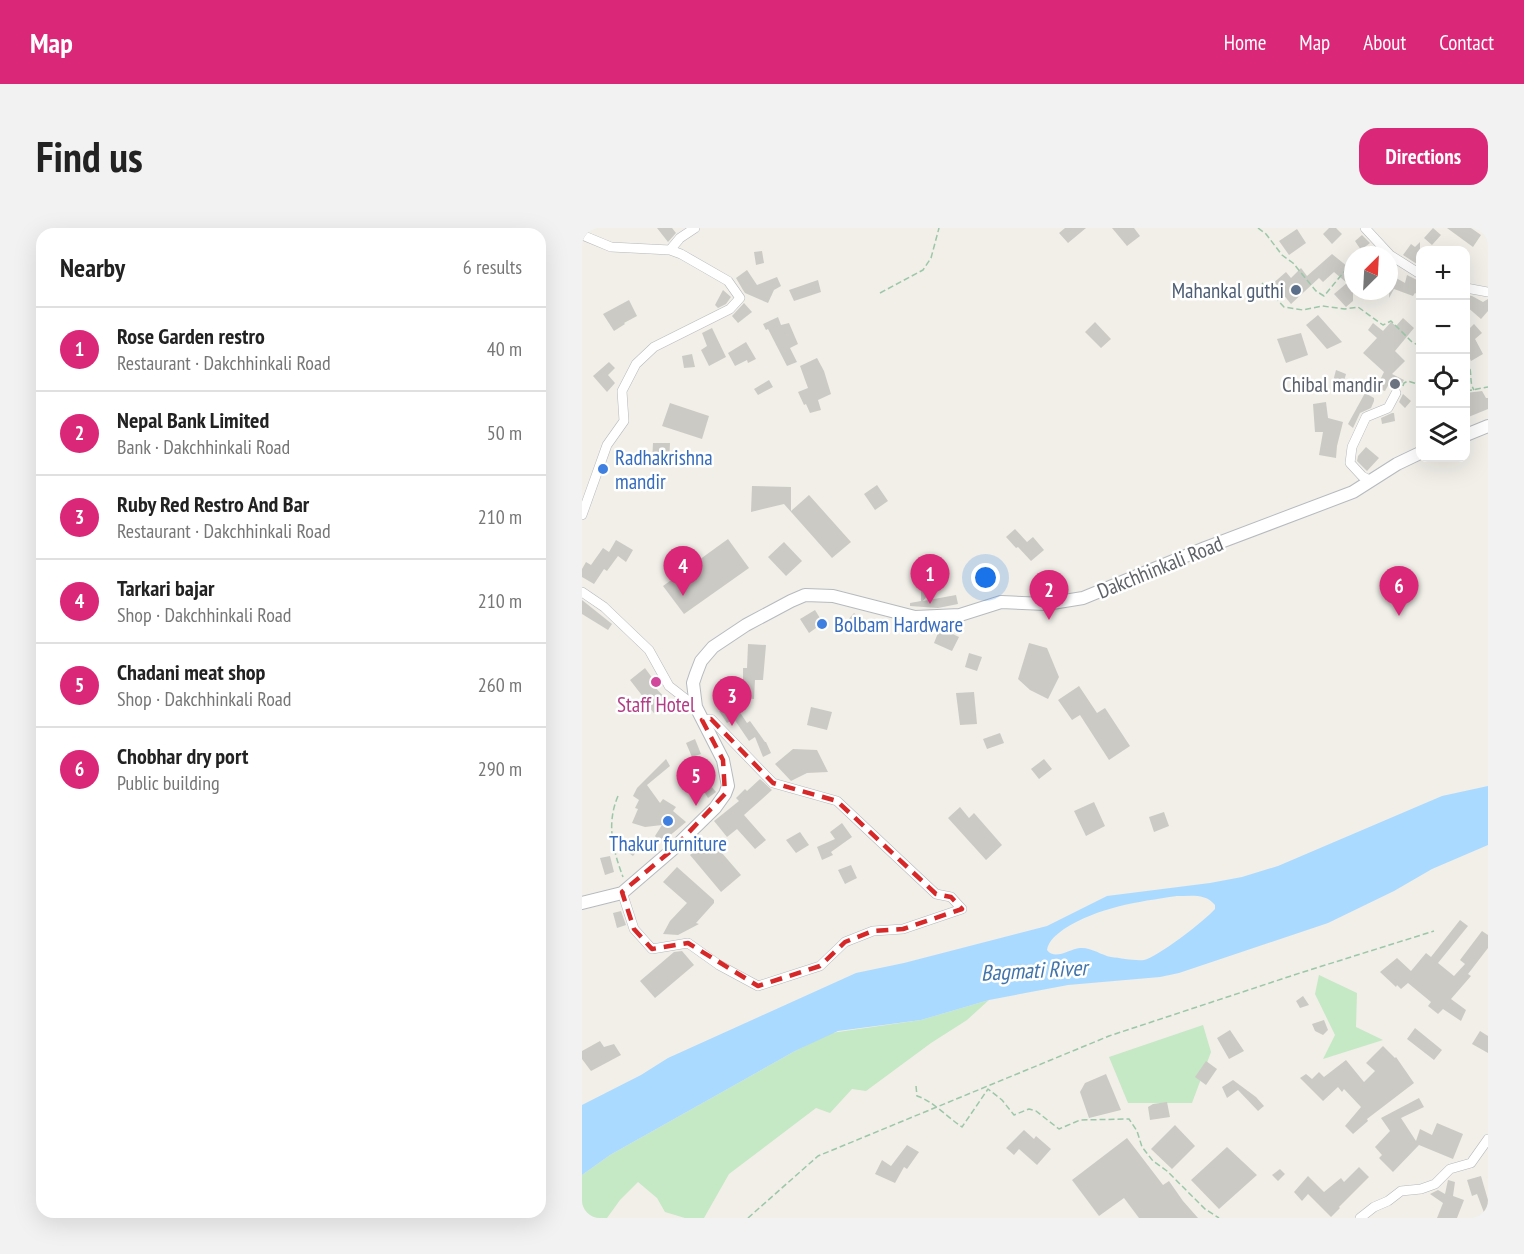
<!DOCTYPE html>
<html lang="en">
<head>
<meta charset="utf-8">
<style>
  :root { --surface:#fff; --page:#f2f2f2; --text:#222; --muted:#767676; --line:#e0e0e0; --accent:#db2777 }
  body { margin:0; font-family:"PT Sans Narrow",sans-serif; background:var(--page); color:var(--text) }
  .controls { position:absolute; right:18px; top:18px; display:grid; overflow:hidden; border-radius:12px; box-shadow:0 6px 24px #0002 }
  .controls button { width:54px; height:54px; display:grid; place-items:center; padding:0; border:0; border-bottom:2px solid var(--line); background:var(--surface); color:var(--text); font:30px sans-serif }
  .compass { position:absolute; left:762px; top:18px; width:54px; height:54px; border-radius:50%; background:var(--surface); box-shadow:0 6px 24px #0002; rotate:24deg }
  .you { position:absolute; left:404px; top:350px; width:21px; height:21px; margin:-15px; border:4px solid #fff; border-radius:50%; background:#1a73e8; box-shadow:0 0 0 9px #1a73e833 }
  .badge { display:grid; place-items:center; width:39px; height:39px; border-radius:50%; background:var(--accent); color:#fff; font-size:20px; font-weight:700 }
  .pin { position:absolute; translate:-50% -50px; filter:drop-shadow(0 2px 3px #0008) }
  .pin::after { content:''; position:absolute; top:32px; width:21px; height:18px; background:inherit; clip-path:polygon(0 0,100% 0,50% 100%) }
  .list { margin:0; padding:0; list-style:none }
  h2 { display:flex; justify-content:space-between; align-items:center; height:78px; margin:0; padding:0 24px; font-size:26px }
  h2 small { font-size:20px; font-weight:400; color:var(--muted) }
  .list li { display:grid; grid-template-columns:39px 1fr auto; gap:18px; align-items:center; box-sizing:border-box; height:84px; padding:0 24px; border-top:2px solid var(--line) }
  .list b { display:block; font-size:22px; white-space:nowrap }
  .list p { margin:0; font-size:20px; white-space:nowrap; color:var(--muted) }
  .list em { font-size:20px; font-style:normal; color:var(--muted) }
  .icon { flex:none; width:33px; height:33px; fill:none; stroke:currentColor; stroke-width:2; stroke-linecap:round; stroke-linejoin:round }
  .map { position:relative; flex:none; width:906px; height:990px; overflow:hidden; border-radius:18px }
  header { display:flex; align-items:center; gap:36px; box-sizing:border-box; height:84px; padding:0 30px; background:var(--accent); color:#fff }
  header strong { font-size:28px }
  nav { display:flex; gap:33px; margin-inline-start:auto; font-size:21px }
  .intro { display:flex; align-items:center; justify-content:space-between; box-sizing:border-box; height:144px; padding:0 36px }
  h1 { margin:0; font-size:42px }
  .button { padding:15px 27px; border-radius:18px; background:var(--accent); color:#fff; font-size:21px; font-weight:700 }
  main { display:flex; gap:36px; padding:0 36px }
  aside { flex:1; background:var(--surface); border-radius:18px; box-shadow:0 6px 24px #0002 }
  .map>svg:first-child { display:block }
  .green { fill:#c5e8c5 }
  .water { fill:#aadaff; fill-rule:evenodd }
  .building { fill:#cccac5 }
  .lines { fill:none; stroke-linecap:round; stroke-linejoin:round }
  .minor-casing { stroke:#b5b8bc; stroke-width:10 }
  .secondary-casing { stroke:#b6babf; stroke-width:14 }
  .path { stroke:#9cc7a9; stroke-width:1.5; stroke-dasharray:6 3; stroke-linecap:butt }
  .minor { stroke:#fff; stroke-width:9 }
  .secondary { stroke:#fff; stroke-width:12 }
  .marked { fill:none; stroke:#d62828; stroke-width:4.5; stroke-dasharray:12 8; stroke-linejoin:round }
  .service-dot { fill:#5c6f8a; stroke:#fff; stroke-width:2 }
  .worship-dot { fill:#6b7280; stroke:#fff; stroke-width:2 }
  .shop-dot { fill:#3f7fe0; stroke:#fff; stroke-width:2 }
  .hotel-dot { fill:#d1479c; stroke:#fff; stroke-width:2 }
  .labels { text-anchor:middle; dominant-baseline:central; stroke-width:5; stroke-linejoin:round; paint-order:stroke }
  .service-label { font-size:21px; fill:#4e5e75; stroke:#fff; text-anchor:end }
  .worship-label { font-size:21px; fill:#5b616d; stroke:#fff; text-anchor:end }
  .shop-label { font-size:21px; fill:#366cbe; stroke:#fff; text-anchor:start }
  .street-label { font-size:21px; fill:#5f6368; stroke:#fff }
  .hotel-label { font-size:21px; fill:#b23c85; stroke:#fff }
  .water-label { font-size:22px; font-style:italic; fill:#4174aa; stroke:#fff }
</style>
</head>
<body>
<header>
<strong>Map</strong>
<nav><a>Home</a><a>Map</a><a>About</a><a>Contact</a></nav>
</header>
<div class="intro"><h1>Find us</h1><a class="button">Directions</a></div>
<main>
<aside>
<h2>Nearby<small>6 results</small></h2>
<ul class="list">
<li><span class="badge">1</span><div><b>Rose Garden restro</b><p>Restaurant · Dakchhinkali Road</p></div><em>40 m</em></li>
<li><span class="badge">2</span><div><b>Nepal Bank Limited</b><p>Bank · Dakchhinkali Road</p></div><em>50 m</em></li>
<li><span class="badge">3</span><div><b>Ruby Red Restro And Bar</b><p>Restaurant · Dakchhinkali Road</p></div><em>210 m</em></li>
<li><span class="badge">4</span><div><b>Tarkari bajar</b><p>Shop · Dakchhinkali Road</p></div><em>210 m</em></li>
<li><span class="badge">5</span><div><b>Chadani meat shop</b><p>Shop · Dakchhinkali Road</p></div><em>260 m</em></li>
<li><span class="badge">6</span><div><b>Chobhar dry port</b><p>Public building</p></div><em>290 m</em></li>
</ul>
</aside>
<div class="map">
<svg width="906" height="990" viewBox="0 0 906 990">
  <rect width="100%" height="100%" fill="#f1efe8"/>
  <path class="green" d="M737,747L775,765L774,799L801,812L741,831L753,807L733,766Z
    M407,772L385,792L349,815L284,863L270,861L248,885L234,880L147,946L122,990H103L83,984L75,970L56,954L38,972L25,990H0V947L28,927L213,823L249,805L339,792Z
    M621,797L629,824L610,875H546L527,829Z"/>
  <path class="water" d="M906,558V617L850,641L812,663L746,695L597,745L578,749L486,757L407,772L339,792L256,803L213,823L28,927L0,947V877L59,847L86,830L274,745L322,735L465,698L525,668L628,655L660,649L696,638L860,568ZM595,668C608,668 624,665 633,677V681C624,692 574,730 562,732C552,733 539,730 529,729C519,727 509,719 498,720C487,721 473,733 465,722C466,713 475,706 482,701C517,679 554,674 595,668Z"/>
  <path class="building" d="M75,0H90L94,5L86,14Z
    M483,0H504L486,15L477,5Z
    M530,0H552L558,8L545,18Z
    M747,0H754L760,6L750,16L741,6Z
    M851,0L859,7L850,17L842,10Z
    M865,0H889L899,7L891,19Z
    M715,1L724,15L707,27L697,13Z
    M780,7L788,15L779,22L773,13Z
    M838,14V31L835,36L821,27L829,16L833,19Z
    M180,23L182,35L174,37L172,24Z
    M750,26L771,43V73L764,79L752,66L765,55L752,44L741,54L737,50L709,76L700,65L697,68L688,58L704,44L709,50L719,40L725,48Z
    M165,42L175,57L195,49L199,58L192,62L186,75L163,65L161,62L154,50Z
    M807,46L823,55L825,47L837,53L835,59L838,60V68L833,65L831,68L812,61L807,70Z
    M236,52L239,64L212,73L207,62Z
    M141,62L149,69L144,76L136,80L133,77Z
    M884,67L890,68L901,74L906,71V83L899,91L884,78Z
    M47,72L55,88L42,95L43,96L32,103L21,86Z
    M162,75L170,84L156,95L150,88Z
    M736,87L760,114L745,121L724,97Z
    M196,89L199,97L207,95L216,116L208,120L215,134L205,138L186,101L184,102L181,96Z
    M821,90L832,100L813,123L823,133L810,146L822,152L818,159L808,154L803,163L794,160L802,144L781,125L795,110L786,102L791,95L801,103L809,94L814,98Z
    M513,94L529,111L519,120L503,104Z
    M892,96L900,105L893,111L901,126L889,133L884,122V104Z
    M130,100L144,129L127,138L119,122L125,118L120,105Z
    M719,105L726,127L704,135L695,111Z
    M164,114L174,131L166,135L165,132L153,138L146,125Z
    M110,126L113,139L102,140L100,128Z
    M235,130L242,143L249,166L236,172L239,182L228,185L224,176L222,177L216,164L226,160L218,138Z
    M27,134L33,140L26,147L33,155L25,164L11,148Z
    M754,142L764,146L760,160L750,157Z
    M187,152L191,159L176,167L172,161Z
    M900,163L904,170H906V181L884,190V165Z
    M783,165L792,170V173L789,180L778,185L771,200L766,196Z
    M821,166L829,173L823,180L817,174Z
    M744,174L746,190L761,194L755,218L754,230L737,227L741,204H733L731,176Z
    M88,175L127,188L120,211L80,198Z
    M810,185H812L813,193L800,196L799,190Z
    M71,215H88L87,236L70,235Z
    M784,219L797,230L785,243L775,233L776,228Z
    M295,257L306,273L293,282L282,266Z
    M170,258L209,259V283L227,267L269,314L250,330L202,276L169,284Z
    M433,301L445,314L451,309L462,322L449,333L436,319L434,320L424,309Z
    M146,311L167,340L102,386L81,358Z
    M34,312L51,322L44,334L36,328L25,343L22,341L12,356L0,349V341L4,334L9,337L21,320L27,324Z
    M202,314L220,333L204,348L186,329Z
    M344,356L350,362L341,373L374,367L376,376L356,380L328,378V375L339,373V361Z
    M0,372L30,396L26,402L0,386Z
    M233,382L241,395L227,405L218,391Z
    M272,385L279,391L272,398L266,392Z
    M358,400L377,409L370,423L352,415Z
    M447,415L465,420L477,449L466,471L448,462L436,451Z
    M166,416L184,417L181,452H173L172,471L157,470L158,458H161V440H165Z
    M387,425L400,429L395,443L383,439Z
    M63,440L71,451L68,454L86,473L72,485L60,472L62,470L48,452Z
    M497,458L515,485L523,480L548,518L527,532L498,487L490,492L476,472Z
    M392,464L395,496L378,497L374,465Z
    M151,474L165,495L168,493L183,514H184L189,525L181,529L173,509L167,513L152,491L145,495L137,483Z
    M229,479L250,484L245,502L225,497Z
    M418,505L422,515L405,521L401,511Z
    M113,511L119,526L110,529L104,515Z
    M211,521L235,522L246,544L225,545L209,553L193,536Z
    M84,531L88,538L65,557L78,575L81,571L94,579L91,583L104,594L79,615L73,608L80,597L63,599L50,595L56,581L53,580L57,572L51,568L55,560Z
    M462,531L470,541L457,551L449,541Z
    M121,539L128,549L124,552L134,564L126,570L111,545Z
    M178,551L190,562L162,587L184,612L173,621L155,601L145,609L132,593L157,573L154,570L163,561L165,563Z
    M512,574L523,598L504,608L492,583Z
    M378,579L387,590L392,585L420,617L404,632L366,590Z
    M582,584L587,598L572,604L567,589Z
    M260,595L270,609L249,624L251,627L240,632L235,619L253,611L248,604Z
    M218,604L227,617L214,625L204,612Z
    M47,610L59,618L51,628L40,620Z
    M127,610L159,647L139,664L108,627Z
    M28,628L32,644L23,647L18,630Z
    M269,637L275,650L263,656L256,642Z
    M95,639L132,672V675L114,695L117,696L96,707L81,706L88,693L105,675L81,654Z
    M39,683L44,697L35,700L31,685Z
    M878,692L886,698L856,735L872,748L883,736L878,732L900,703L906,707V720L886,746L889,748L869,771L884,782L879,793L861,781L856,786L846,778L849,774L826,755L819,761L815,757L814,759L798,744L815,730L829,743L844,725L849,729Z
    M100,723L112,737L73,770L58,753L92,724Z
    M721,768L727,777L718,780L714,773Z
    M742,792L746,802L741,807L733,803L730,796Z
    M833,800L860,822L852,832L825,811Z
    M648,802L662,823L647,831L635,810Z
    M898,803L906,808V825L890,816Z
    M18,813L22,819L32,816L39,827L9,843L0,831V823Z
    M801,818L813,830L814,829L832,855L785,891L786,893L771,906L763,898L779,879L762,861L760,864L756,859L741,873L718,850L724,846L730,851L737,844L742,849L764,832L782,854L793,843L784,835Z
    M624,833L635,841L624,857L613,849Z
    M524,846L539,882L507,890L498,864L503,855Z
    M651,852L674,869L682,878L676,883L656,862L645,870L640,859Z
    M837,870L842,879L819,890L834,913L838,901L850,907L855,895L881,906L871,931L837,917L811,944L797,930L800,927L793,919L808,903L799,890Z
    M585,874L588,889L568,892L566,879L571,876Z
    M593,897L613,918L590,941L569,921Z
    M442,902L452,911L454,908L469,921L455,937L437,921L432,927L424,920Z
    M545,910L581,957L587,953L601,973L616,990H557L542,970L517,988L490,952Z
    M325,917L337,924L325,941L322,939L313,955L293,946L300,932L309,938Z
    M645,919L675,947L637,981L609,952Z
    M777,939L787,949L757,979L758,980L749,989L726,966L720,973L712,964L726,948L742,964L759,950L762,954Z
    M698,941L703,946L696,953L690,947Z
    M899,948L906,972V990H904L895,966L890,968L885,952Z
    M866,952L873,954L871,968L882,972L875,990H855L861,975L848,966L856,962L863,966Z"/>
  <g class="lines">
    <g class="minor-casing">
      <path id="minor" d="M783,0L808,27L838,46
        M0,7L29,19L88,22L99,26L146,53L158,70L148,81L72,119L54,136L40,163L42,193L25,217L0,287
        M88,22L98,10L113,0
        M884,60L906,64
        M789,253L780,248L768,235L770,219L784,189L806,180L814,165
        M0,364L22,379L67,422L87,458L114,479
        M40,664L52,701L70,721L106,715L137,737L176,758L238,738L263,714L291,703L321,701L380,681L369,669L354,666L255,573L191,555L129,491L120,492
        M778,990L792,979L806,973L819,963L839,961L853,956L868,941L889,935L906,911"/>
    </g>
    <g class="secondary-casing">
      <path id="secondary" d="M884,207L906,198
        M0,675L40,665L90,622L133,580L143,566L146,558L141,532L114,479L111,455L114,446L119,433L131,419L164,397L209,373L223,367L251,368L333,389L378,387L419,374L464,376L501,370L623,320L771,264L815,236L838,225"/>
    </g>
    <path class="path" d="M676,0L684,6L700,27L711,35L734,63L742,68L771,33
      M776,27L788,19
      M680,55L702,79L721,82L740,78L763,81L776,79L801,97L809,93L830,114L838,118
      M298,65L341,42L349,30L357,0
      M884,133C892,142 886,153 892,162
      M821,158L822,155L826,153L838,157
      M884,163L906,159
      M36,568C24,596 31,622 41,649
      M334,858L335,868C351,873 365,889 380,899L406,861L420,872L432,887L447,881L454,883L477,901L498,892L547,891L555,903L560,919L571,933L585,943L623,981L637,990
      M166,990L236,928L527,808L718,745L852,703"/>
    <use href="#minor" class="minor"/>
    <use href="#secondary" class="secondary"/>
  </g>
  <path class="marked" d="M129,491L191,555L255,573L354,666L369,669L380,681L321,701L291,703L263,714L238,738L176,758L106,715L70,721L52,701L40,664L90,622L143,566L141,532L120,492Z"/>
  <circle class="service-dot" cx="714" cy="62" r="6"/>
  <circle class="worship-dot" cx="813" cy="156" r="6"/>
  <g class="shop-dot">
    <circle cx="21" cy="241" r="6"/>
    <circle cx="240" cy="396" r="6"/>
    <circle cx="86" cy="593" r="6"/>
  </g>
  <circle class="hotel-dot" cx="74" cy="454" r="6"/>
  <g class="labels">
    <g class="service-label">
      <text x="702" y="62">Mahankal guthi</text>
    </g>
    <g class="worship-label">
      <text x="801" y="156">Chibal mandir</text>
    </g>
    <g class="shop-label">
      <text x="33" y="229">Radhakrishna<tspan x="33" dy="24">mandir</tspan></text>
      <text x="252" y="396">Bolbam Hardware</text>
      <text x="86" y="615" text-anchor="middle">Thakur furniture</text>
    </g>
    <g class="street-label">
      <text transform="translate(578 339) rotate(-22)">Dakchhinkali Road</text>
    </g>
    <g class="hotel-label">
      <text x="74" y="476">Staff Hotel</text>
    </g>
    <g class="water-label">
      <text transform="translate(452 742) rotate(-3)">Bagmati River</text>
    </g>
  </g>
</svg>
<div class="controls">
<button>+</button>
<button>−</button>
<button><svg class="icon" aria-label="locate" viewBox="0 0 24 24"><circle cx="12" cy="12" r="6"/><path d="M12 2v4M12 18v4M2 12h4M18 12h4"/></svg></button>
<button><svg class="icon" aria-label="layers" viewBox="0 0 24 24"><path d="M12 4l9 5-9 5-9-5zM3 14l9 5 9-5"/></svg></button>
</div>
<svg class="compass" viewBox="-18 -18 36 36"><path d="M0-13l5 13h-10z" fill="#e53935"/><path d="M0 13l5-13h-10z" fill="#767676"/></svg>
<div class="you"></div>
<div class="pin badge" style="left:348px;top:376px">1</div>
<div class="pin badge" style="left:467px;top:392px">2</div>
<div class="pin badge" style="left:150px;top:498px">3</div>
<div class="pin badge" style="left:101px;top:368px">4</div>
<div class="pin badge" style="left:114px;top:578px">5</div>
<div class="pin badge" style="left:817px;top:388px">6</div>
</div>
</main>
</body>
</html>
